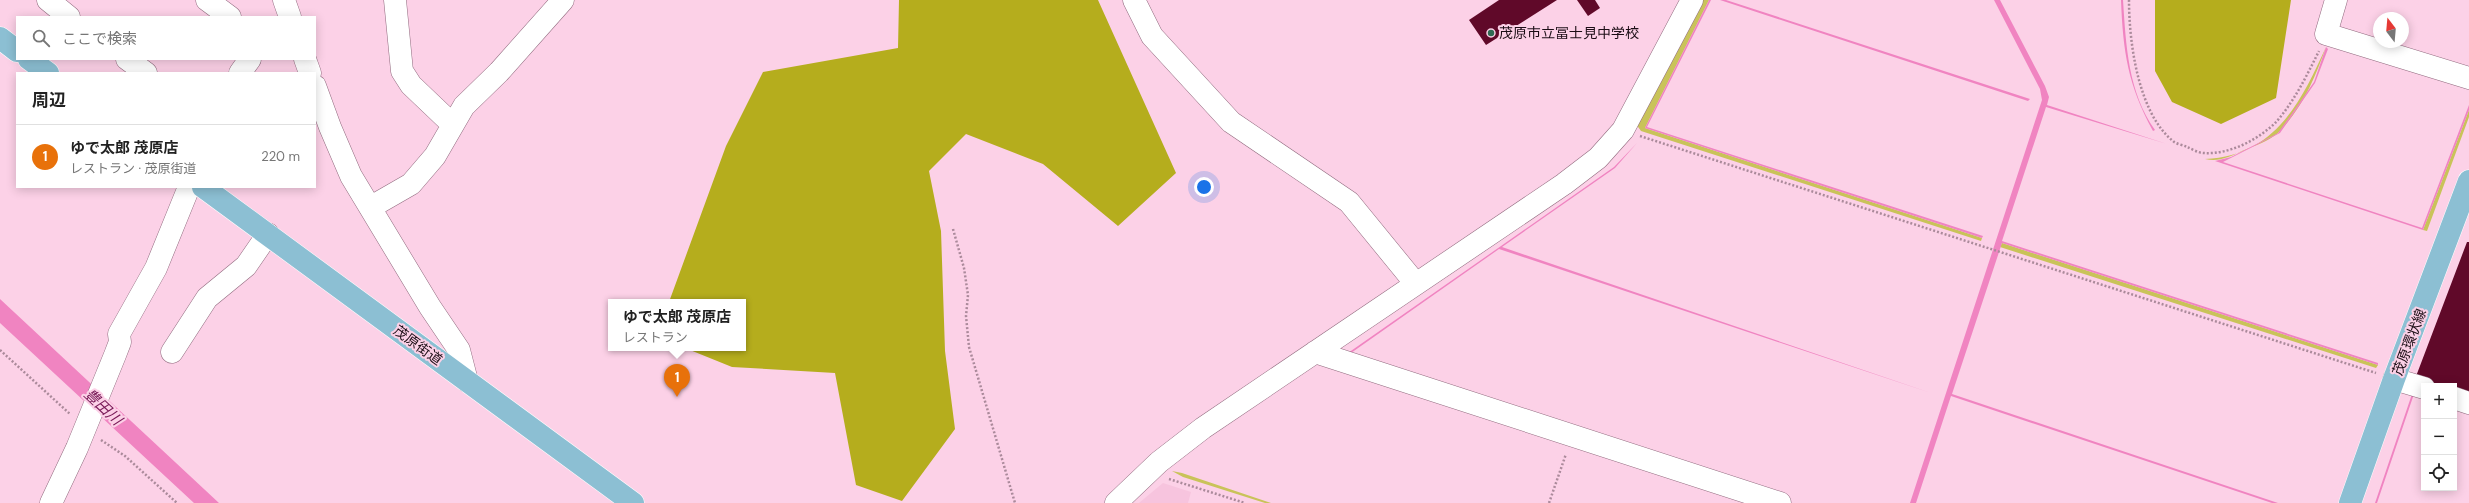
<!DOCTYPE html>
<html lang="ja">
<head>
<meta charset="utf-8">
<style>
  :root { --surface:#fff; --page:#f2f2f2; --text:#222; --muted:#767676; --line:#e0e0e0; --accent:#111827 }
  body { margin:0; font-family:"DM Sans","Noto Sans JP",sans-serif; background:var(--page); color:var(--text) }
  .controls { position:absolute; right:12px; bottom:12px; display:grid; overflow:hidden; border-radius:0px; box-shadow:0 2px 10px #0003 }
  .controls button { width:36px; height:36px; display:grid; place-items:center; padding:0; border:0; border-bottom:1px solid var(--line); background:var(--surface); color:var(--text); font:20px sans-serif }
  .compass { position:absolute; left:2373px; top:12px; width:36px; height:36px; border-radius:50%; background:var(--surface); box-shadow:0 2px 10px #0003; rotate:344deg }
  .you { position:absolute; left:1204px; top:187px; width:14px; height:14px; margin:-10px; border:3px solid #fff; border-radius:50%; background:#1a73e8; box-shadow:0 0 0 6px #1a73e833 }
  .badge { display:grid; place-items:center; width:26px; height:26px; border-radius:50%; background:var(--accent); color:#fff; font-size:13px; font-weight:700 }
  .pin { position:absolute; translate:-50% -33px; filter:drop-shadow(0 1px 2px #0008) }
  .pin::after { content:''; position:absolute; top:21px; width:14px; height:12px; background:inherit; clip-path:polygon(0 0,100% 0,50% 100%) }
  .popup { position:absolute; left:608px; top:299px; width:138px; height:52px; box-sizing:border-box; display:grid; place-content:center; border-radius:0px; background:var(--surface); filter:drop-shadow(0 1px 3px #0005); font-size:13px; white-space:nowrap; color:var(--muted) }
  .popup b { font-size:15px; color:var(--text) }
  .popup::after { content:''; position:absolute; left:50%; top:100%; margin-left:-8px; border:8px solid transparent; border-top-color:var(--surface) }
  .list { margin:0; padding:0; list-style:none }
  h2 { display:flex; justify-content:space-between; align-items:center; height:52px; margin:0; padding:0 16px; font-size:17px }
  h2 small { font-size:13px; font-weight:400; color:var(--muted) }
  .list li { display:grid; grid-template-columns:26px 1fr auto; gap:12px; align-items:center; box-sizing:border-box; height:64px; padding:0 16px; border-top:1px solid var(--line) }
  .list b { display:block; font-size:15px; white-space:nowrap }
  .list p { margin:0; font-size:13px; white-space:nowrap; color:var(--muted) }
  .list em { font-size:13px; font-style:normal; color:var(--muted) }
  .icon { flex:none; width:22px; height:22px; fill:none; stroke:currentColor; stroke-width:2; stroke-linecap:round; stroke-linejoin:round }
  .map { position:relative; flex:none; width:2469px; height:503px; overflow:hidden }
  .search { position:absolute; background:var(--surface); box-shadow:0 2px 10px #0003; left:16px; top:16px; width:300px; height:44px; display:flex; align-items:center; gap:10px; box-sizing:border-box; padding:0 14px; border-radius:0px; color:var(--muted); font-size:15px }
  .panel { position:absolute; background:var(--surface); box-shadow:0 2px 10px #0003; left:16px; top:72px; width:300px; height:116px; border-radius:0px }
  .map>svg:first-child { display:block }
  .built { fill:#f7c4de }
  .green { fill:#c9c359 }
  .forest { fill:#b5ad1d }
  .water { fill:#f084c1 }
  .building { fill:#600929 }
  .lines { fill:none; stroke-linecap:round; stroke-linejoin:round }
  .minor-casing { stroke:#916b7f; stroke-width:23 }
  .major-casing { stroke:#fff; stroke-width:23 }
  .path { stroke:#ab8a9b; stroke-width:2.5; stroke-dasharray:2 2; stroke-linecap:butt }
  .minor { stroke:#fff; stroke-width:22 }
  .major { stroke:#8cbfd3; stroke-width:22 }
  .poi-dot { fill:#2f6a53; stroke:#fcd1e7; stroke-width:1.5 }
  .labels { text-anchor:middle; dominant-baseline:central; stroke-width:4; stroke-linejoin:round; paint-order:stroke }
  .poi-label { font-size:14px; fill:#1b0d15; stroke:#fcd1e7; text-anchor:start }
  .street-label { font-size:14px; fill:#1b0d15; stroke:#fcd1e7 }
  .water-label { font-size:15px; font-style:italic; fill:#771856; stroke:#fcd1e7 }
</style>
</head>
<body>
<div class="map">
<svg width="2469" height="503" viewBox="0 0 2469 503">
  <rect width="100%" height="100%" fill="#fcd1e7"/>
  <path class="built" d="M1163,483L1191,492L1188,503H1139Z"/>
  <path class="green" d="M1703,0H1709L1645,128L1982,238L1981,241L1641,131L1636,124Z
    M2326,47C2315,78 2302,109 2278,133C2269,141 2254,146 2242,151C2229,157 2219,162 2205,159C2275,156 2301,102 2326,47Z
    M2469,110V117L2427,231L2423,230Z
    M2002,243L2378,365L2376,368L2000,247Z
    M1172,471L1182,473L1271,503H1265L1183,477Z"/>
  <path class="forest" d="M899,0H1098L1176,173L1118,226L1043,164L966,134L929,171L941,231L945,351L955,429L902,501L856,485L835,373L732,367L685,348H743V302H669L726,146L763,72L898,48Z
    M2155,0H2291L2276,98L2221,124L2172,102L2155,71Z"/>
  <path class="water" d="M1709,0H1711L1647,127L1983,236L1982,238L1645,128Z
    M1720,0H1726L2030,99L2028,101Z
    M1994,0H2000L2045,86L2049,97L2047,105L2167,144L2046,107L2002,241L2378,363V365L2002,243L1952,394L2278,503H2272L1951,396L1916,503H1910L2042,100L2040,89Z
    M2121,0H2123C2126,45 2128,92 2155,130L2153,131C2128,85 2123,52 2121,0Z
    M2326,47L2328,49L2315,83L2280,133L2223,162L2422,228L2469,105V110L2423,230L2215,161L2231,157L2278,133L2314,82Z
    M1637,143L1615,168L1502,247L1931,393L1499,249L1351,353L1808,503L1348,353L1614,167Z
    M0,299L219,503H194L0,323Z
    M2412,394H2414L2377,503H2375Z"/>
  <path class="building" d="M1499,0H1557L1486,45L1469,20Z
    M1577,0H1595L1600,8L1588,16Z
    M2467,242H2469V395L2454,390V386H2440L2415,379Z"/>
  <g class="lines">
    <g class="minor-casing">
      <path id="minor" d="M48,0L69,17
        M207,0L230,17
        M284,0L290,17
        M395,0L402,71L411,85L453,125
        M1134,0L1152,36L1231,122L1349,202L1416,284
        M2336,0L2326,34L2469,78
        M127,59L146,73
        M305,59L310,73
        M240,73L250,59
        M315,86L330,127L351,176L430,307L459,350L467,381
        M371,207L411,184L435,156L464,106L499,72L563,0
        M172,352L207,298L246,266L268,234
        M1315,352L1780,503
        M2394,379L2424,388
        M2454,398L2469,403
        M51,503L77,448L115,355L120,342L119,334L156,268L189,187
        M1116,503L1159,462L1203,428L1564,184L1598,158L1623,130L1692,0"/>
    </g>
    <g class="major-casing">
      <path id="major" d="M0,38L17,51
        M29,59L48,73
        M203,187L633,503
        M2350,503L2394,379L2469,181"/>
    </g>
    <path class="path" d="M2129,0C2129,42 2138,113 2173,141C2176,144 2183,145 2187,147C2192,149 2198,153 2204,153C2229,155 2260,139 2277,121C2295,100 2307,75 2319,51
      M1640,136L2376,373
      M953,229L964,268L968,295L966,316L969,347L1015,503
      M0,350L70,414
      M101,440L125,456L177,503
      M1169,479L1245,503
      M1549,503L1566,454"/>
    <use href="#minor" class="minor"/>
    <use href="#major" class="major"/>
  </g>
  <circle class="poi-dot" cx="1491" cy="33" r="4"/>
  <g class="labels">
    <g class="poi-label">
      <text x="1499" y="33">茂原市立冨士見中学校</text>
    </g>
    <g class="street-label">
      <text transform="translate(2409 342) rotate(-69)">茂原環状線</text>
      <text transform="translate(418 345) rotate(36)">茂原街道</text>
    </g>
    <g class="water-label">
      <text transform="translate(103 407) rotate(43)">豊田川</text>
    </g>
  </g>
</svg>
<div class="controls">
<button>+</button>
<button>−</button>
<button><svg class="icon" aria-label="locate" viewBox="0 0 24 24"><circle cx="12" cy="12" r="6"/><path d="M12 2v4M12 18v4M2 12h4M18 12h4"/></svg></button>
</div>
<svg class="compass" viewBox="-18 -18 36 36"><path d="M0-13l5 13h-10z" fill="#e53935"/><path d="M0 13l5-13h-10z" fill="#767676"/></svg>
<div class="you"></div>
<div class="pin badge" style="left:677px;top:397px;background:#e8710a">1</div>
<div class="popup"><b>ゆで太郎 茂原店</b>レストラン</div>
<div class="search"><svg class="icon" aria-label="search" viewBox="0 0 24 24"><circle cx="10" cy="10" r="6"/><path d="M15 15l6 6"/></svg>ここで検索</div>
<section class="panel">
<h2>周辺<small></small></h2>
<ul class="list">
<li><span class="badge" style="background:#e8710a">1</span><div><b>ゆで太郎 茂原店</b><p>レストラン · 茂原街道</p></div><em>220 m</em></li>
</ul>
</section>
</div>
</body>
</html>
